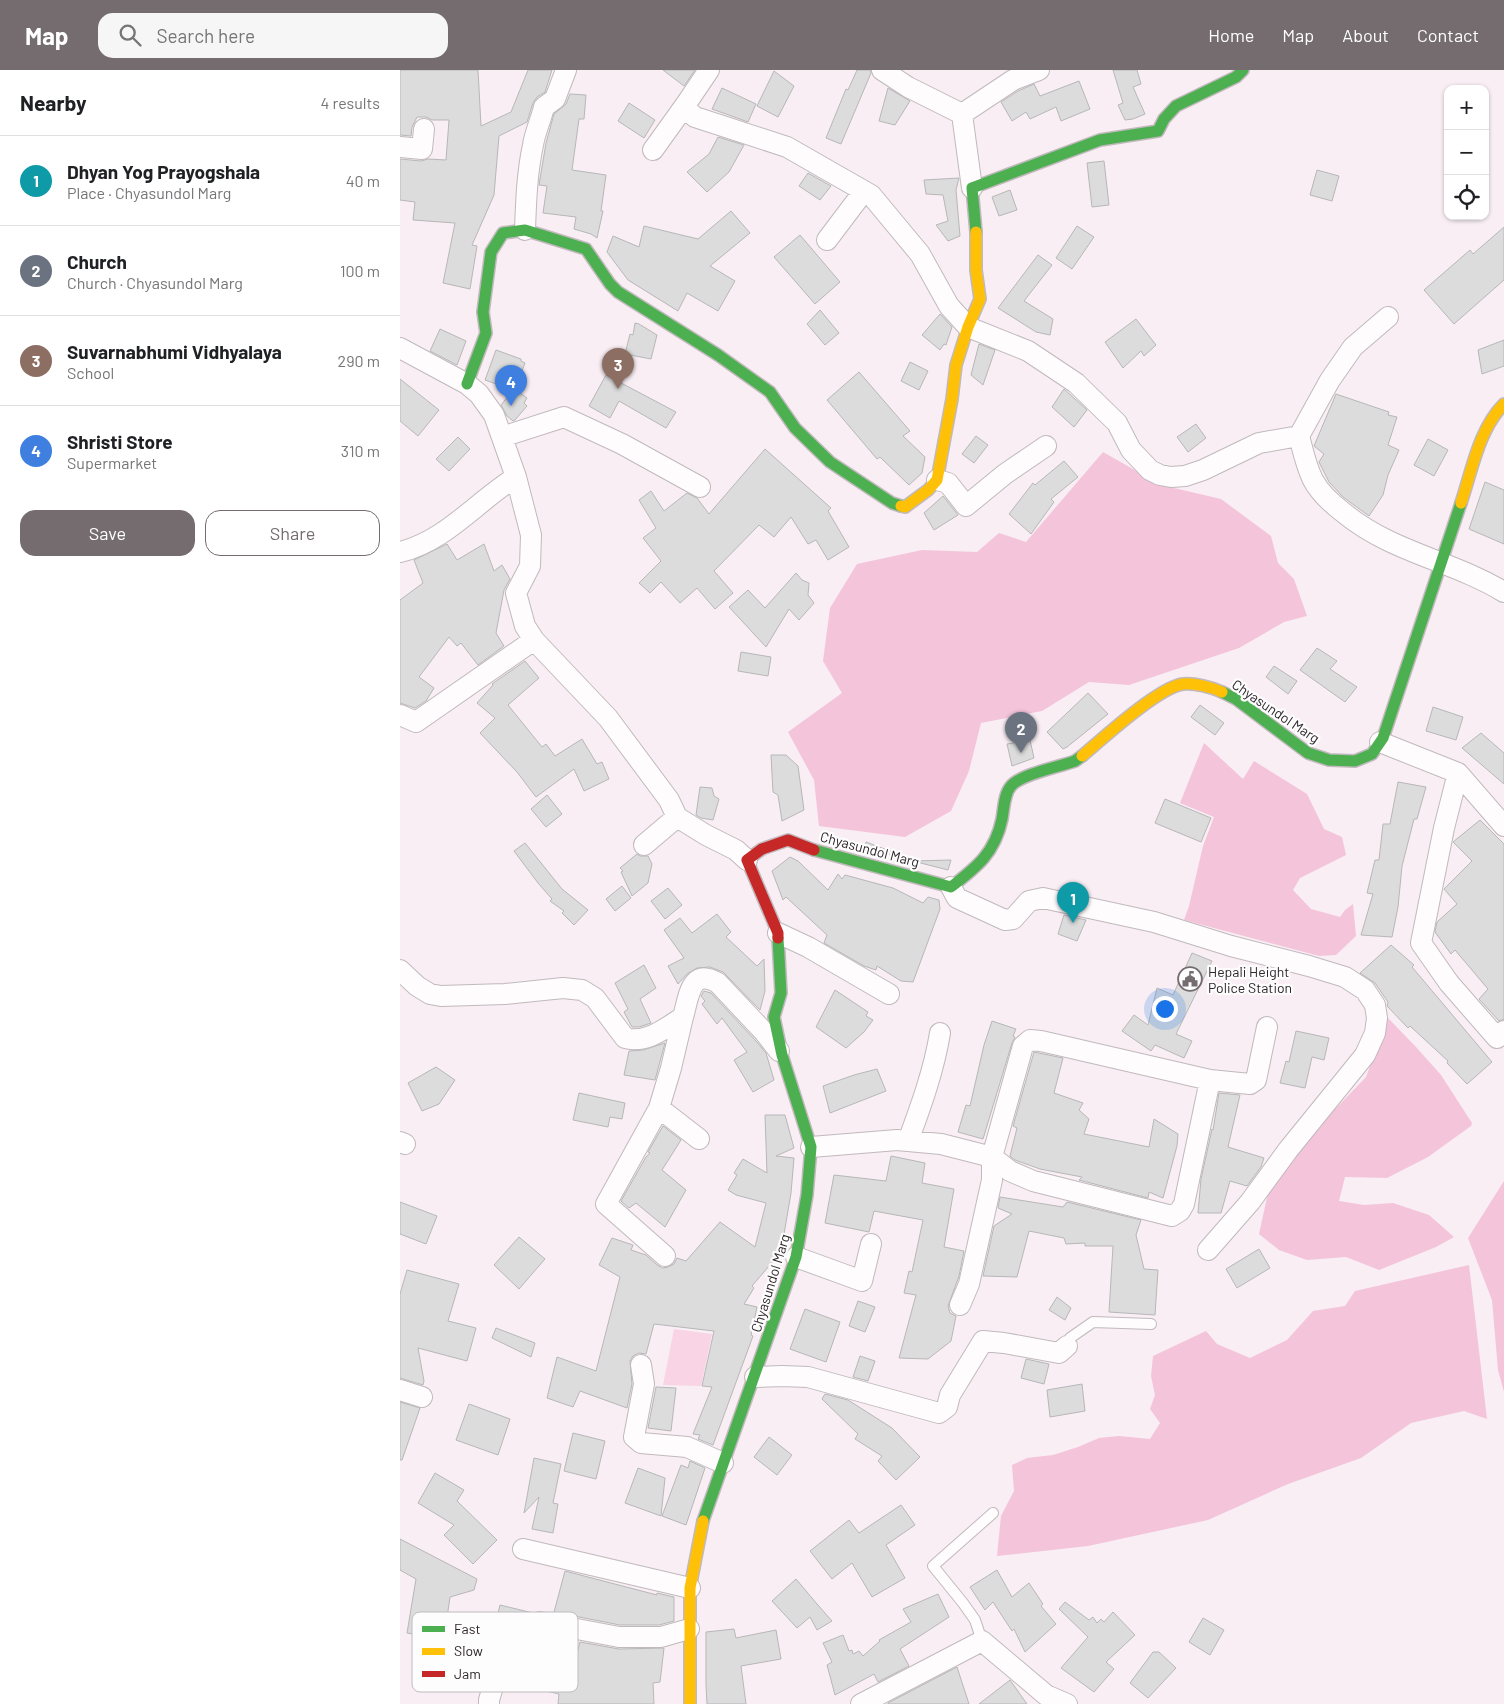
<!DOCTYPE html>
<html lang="en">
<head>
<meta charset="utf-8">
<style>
  :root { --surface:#fff; --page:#f6f6f6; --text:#202124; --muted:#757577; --line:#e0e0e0; --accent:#756c70 }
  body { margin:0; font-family:Barlow,sans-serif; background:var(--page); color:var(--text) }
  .controls { position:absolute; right:15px; top:15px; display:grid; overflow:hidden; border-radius:10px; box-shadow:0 1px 4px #0004 }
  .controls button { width:45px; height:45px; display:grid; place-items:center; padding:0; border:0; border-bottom:1px solid var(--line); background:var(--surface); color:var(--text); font:25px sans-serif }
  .you { position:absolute; left:764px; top:938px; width:18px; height:18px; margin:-12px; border:4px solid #fff; border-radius:50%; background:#1a73e8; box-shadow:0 0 0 8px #1a73e833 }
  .badge { display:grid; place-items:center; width:32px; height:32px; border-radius:50%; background:var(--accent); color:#fff; font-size:16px; font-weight:700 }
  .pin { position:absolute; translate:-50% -41px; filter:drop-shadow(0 1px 2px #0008) }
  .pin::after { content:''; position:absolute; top:26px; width:18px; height:15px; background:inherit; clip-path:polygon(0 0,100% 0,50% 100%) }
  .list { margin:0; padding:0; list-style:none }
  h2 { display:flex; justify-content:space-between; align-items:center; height:65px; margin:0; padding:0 20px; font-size:21px }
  h2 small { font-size:16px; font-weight:400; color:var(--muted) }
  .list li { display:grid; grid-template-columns:32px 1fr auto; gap:15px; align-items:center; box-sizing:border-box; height:90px; padding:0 20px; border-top:1px solid var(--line) }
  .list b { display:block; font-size:19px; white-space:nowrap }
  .list p { margin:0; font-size:16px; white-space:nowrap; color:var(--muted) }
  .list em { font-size:16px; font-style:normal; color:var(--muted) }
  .actions { display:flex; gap:10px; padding:15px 20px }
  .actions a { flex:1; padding:11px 0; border:1px solid var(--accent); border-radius:15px; text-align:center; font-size:18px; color:var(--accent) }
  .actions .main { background:var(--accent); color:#fff }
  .icon { flex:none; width:28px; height:28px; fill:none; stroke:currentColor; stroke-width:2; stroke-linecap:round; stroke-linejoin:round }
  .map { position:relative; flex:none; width:1104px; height:1634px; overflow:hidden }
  header { display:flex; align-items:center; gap:30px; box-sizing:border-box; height:70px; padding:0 25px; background:var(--accent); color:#fff }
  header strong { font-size:24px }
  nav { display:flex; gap:28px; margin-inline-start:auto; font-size:18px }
  .search { width:350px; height:45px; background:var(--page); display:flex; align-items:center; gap:12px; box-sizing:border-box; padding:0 18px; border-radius:15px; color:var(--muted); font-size:19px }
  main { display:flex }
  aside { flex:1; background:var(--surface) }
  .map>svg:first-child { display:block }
  .green { fill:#f9d4e5 }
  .forest { fill:#f4c4db }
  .building { fill:#dcdcdd; stroke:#b7b7b8 }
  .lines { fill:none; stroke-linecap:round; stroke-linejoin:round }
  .lane-casing { stroke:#c1b9bd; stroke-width:12 }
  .street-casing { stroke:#c1b9bd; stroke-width:22 }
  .fast-casing { stroke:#c1b9bd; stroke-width:14 }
  .slow-casing { stroke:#c1b9bd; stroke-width:14 }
  .jam-casing { stroke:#c1b9bd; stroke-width:14 }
  .lane { stroke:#fefcfd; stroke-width:10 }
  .street { stroke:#fefcfd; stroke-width:20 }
  .fast { stroke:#4caf50; stroke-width:11 }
  .slow { stroke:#ffc107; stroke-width:11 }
  .jam { stroke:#c62828; stroke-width:11 }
  .labels { text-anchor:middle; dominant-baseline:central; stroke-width:4.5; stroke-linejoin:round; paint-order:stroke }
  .street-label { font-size:14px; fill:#2e262a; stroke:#fdfdfd }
  .poi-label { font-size:14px; fill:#2e262a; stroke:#fdfdfd; text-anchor:start }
  .key { fill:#fdfdfd; stroke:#bfbcbe; stroke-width:1 }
  .key-label { font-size:14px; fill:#2e262a }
</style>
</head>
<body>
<header>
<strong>Map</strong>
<div class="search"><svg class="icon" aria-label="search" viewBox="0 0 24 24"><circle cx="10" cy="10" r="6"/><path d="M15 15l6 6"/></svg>Search here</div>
<nav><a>Home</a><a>Map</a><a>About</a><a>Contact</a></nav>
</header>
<main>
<aside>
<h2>Nearby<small>4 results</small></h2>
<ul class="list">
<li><span class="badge" style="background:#0f9aa8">1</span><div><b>Dhyan Yog Prayogshala</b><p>Place · Chyasundol Marg</p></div><em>40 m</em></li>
<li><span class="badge" style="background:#6b7280">2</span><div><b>Church</b><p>Church · Chyasundol Marg</p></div><em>100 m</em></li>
<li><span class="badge" style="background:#8d6e63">3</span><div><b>Suvarnabhumi Vidhyalaya</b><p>School</p></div><em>290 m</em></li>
<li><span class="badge" style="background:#3f7fe0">4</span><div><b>Shristi Store</b><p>Supermarket</p></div><em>310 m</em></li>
</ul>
<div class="actions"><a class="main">Save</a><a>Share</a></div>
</aside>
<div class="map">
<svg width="1104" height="1634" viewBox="0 0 1104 1634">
  <rect width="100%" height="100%" fill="#f8eef3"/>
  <path class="green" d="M274,1259L312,1264L301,1316L263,1315Z"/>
  <path class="forest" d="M703,382L761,415L821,429L871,466L878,493L894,509L907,546L884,552L839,578L729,615L689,612L642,641L581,653L569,701L551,741L505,767L419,756L414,710L388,662L442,623L423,591L430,538L457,494L522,480L577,482L599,463L626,472Z
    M804,673L843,709L854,691L907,724L924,759L942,767L946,785L900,808L893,820L911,839L940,847L945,840L953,834L956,866L936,885L919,886L784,850L789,836L803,776L814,747L780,733Z
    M988,948L1016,977L1041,1005L1072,1053L1071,1056L1028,1087L987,1108L945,1107L939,1131L964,1135L993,1133L1029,1145L1054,1167L1036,1177L979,1200L946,1187L907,1190L879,1180L859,1164L868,1123L890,1082L918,1057L966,1007Z
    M1104,1111V1322L1098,1300L1092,1230L1068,1168Z
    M1069,1195L1087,1349L1064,1341L1011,1353L961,1388L888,1414L808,1450L688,1476L597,1486L601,1446L614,1421L612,1395L627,1388L653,1385L678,1377L699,1368L719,1366L750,1369L760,1353L750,1339L755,1325L751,1306L753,1286L806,1261L817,1274L850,1288L887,1270L913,1241L945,1236L955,1221Z"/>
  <path class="building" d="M0,0H78L81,56L111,42L128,0H152L145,22L137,27L133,33L127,52L99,66L94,125L72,175L77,176L70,219L43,213L55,153L13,150L15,132L0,130V89L21,91L28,89L46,90L49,50H32L26,47H17L12,57L11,66L0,65Z
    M263,0H295L284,16Z
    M457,0H470L471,3L441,74L426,68L446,19L448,20Z
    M713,0H737L741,14L733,17L745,44L733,49L725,50L718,35L723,33Z
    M374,1L394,16L378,47L357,36Z
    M679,11L690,39L661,51L656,37L630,49L626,42L612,51L601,32L618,21L634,14L640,26Z
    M322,18L356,34L348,52L312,39Z
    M488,18L510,31L495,55L479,51Z
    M170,24L186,25L184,49H179L172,100L206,105L201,141H203L197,168L191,164L174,159L176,147L143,143L147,116L139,115L146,73L154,44L166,34Z
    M229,33L255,50L244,68L218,51Z
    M318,67L344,75L329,102L307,122L287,102L309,84Z
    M704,91L709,135L692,137L687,93Z
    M917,100L939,106L932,131L910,125Z
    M408,103L431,116L420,130L399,116Z
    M559,108L556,120L560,166L548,171L536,155L548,151L543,125L526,124L524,110Z
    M610,120L617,140L599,146L592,127Z
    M331,141L350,163L310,196L335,211L318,241L287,223L278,241L228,210L207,182L213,166L239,177L244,156L298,169Z
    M677,156L694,167L672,199L656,188Z
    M1104,157V210L1054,254L1024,220L1070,180L1073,184Z
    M400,165L440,212L415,234L374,187Z
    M638,185L652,195L624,231L653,249L650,265L636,262L598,238Z
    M420,240L439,263L425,275L407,254Z
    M540,244L552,257L546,275L544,274L540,280L522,265Z
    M736,249L756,275L744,286L741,281L723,298L705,272Z
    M235,253L239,254L257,265L251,289L225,284L230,264L233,265Z
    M40,259L66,271L57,295L30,281Z
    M1104,270V296L1082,304L1078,280Z
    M579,274L595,280L583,315L571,305Z
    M96,280L121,289V291L125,293L115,319L127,328L124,333L127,336L115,350L113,351L107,346L101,335L113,320L85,310Z
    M510,292L528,301L519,320L501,311Z
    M459,302L510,361L503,366L525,387L522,403L509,415L480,387L477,389L427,330Z
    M206,305L276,342L266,358L219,331L210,348L189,336Z
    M0,309L39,340L18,366L0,351Z
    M664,319L687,340L674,357L652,337Z
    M936,324L989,342L988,345L997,347L988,375L999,380L988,405L983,425L969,446L943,427L929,412L919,392L924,384L914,376Z
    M796,354L806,368L788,382L777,367Z
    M576,366L588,375L574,393L562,384Z
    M58,367L70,379L49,401L36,389Z
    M1028,369L1048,380L1034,406L1014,395Z
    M365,379L431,438L428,441L449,477L428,490L416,470L408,474L391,447L374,467L359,455L314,501L333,523L315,539L297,518L280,533L261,512L250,523L239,513L261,491L243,468L256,458L239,430L251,421L264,441L287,423L297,428L309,444Z
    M664,391L678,407L651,429L654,432L631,464L609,444L633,413L635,415Z
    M1085,412L1104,420V474L1069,459Z
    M543,426L558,445L534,460L524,443Z
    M47,474L57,490L84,474L94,501L102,495L110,509L104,520L96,563L104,576L78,595L61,573L57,576L49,567L19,607L34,618L26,631L15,638L0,633V530L23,513L14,490Z
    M396,503L402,510L409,513L408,525L414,533L399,550L389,539L366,577L329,537L348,520L365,538Z
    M917,578L937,591L930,599L957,617L945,632L900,600Z
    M341,582L371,587L368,606L338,601Z
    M125,591L139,608L108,635L142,677L146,674L155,686L182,669L197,694L202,692L209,709L184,721L174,699L136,727L117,702L80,663L95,648L77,633L93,615L92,614Z
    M874,596L897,611L888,624L866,607Z
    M688,623L708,644L667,677L663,679L647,662Z
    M800,635L824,653L815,665L791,647Z
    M1033,637L1063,647L1056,670L1026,661Z
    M1081,663L1104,683V714L1062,678Z
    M630,670L634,688L612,696L607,674Z
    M371,685H386L398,696L404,740L382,751L378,725L373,722Z
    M998,712L1026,717L1017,749H1014L1002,796L998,837L992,867L961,865L973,824L967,823L975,790H979L983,754H990Z
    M300,717L312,718L314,726L319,729L313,750L301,748L296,745Z
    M147,725L162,744L146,757L131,739Z
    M765,729L811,748L801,772L755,753Z
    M1080,750L1104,774V949L1099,951L1079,929L1088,919L1055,880L1051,884L1035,862L1037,852L1057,834L1044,819L1072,791L1053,772Z
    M466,772L511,789V790L465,778Z
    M125,773L162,819L188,840L174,855L162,843L164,841L150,831L152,829L138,813L114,781Z
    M237,784L240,786H248L252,794L248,813L232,826L221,802L223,801L220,798Z
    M390,787L398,791L428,820L438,804L442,809L445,805L493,818L523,833L528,827L539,830L540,839L513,912L501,911L477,896L476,900L464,896L424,873L427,865L386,827L383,830L372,801Z
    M551,790L548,800L513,791Z
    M222,816L231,828L215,841L206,829Z
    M268,818L282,835L265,849L251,831Z
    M317,844L331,862L326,867L357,896L364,889L365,921L360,940L323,902L310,897L297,898L287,904L278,914L268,896L284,888L264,860L280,848L292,863Z
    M664,845L686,850L677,871L658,864Z
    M991,875L1014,895L1012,897L1092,992L1067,1014L1047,993L1048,991L1010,956L1008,958L987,936L988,932L975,913L960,903Z
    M792,883L812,891L776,964L792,971L784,988L755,975L751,981L722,961L734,945L748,955L757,918L773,925Z
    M244,895L256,918L240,929L251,953L239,957H232L224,942L228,939L215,913Z
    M435,920L468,942L466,946L473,950L464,962L446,978L416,957Z
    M304,921L311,923L356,971L366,983L374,1010L353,1022L334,990L347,982L322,948L317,954L302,934L305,931L301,926Z
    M592,951L616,959L613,966L615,967L612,973L583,1069L558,1062L566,1035L570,1036L584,975Z
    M896,961L929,968L924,990L912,987L905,1018L880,1013L886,991L889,992Z
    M265,973L255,1010L224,1005L229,981L243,980Z
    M634,982L663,988L654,1023L683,1033L679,1040L689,1049L684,1064L749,1077L754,1049L778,1064L777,1076L763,1128L749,1122L748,1128L679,1110L682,1107L640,1099L615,1090L610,1086L617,1058L613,1056Z
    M36,997L55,1010L39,1034L22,1041L8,1013Z
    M477,999L486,1021L430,1043L423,1016L454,1005Z
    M179,1023L225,1033L222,1049L210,1047L208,1057L173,1050Z
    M819,1023L840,1025L828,1077L864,1088L861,1097L847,1116L830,1111L821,1143H798L801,1109L812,1059L813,1060Z
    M365,1045H385L394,1078L376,1086L394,1088L391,1123L381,1182L352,1216L354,1218L344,1234L357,1237L351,1265L353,1266L313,1375L298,1369L300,1365L293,1364L312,1317L302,1316L314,1261L254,1254L246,1284L239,1283L233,1286L230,1291L232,1314L227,1338L180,1321L173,1337L147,1328L157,1287L196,1301L220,1207L199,1195L212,1168L233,1175L231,1180L246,1185L257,1195L263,1198L268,1197L274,1194L277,1188L286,1191L320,1152L355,1177L366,1133L336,1125L328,1120L337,1105L334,1103L343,1089L367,1103Z
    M263,1056L281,1070L262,1100L286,1120L265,1157L236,1133L229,1138L221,1131L246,1087L250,1083L248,1082Z
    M491,1086L525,1093L522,1113L554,1119L544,1177L564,1181L559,1206L548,1236L550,1243L556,1246L551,1271L528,1289L499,1288L516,1225L504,1223L509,1201L512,1202L523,1150L474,1141L469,1162L425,1153L434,1105L486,1111Z
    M600,1127L663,1137L667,1132L741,1150L736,1165L744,1199L758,1200L755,1245L709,1242L713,1176H685V1173L666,1174L664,1168L629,1161L617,1207L583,1206L594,1156L612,1144L598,1138Z
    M0,1132L37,1146L26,1174L0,1164Z
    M119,1167L145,1189L119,1219L94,1195Z
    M859,1179L870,1198L837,1218L826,1199Z
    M7,1200L59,1214L48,1251L76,1258L67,1291L18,1278L24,1311L23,1315L0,1308V1224Z
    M657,1227L671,1238L665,1250L649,1240Z
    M458,1231L475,1237L465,1262L449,1256Z
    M405,1239L440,1252L426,1292L390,1279Z
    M96,1258L135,1273L131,1287L92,1268Z
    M460,1286L475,1291L468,1311L453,1307Z
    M626,1289L649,1294L644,1314L621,1308Z
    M682,1314L685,1341L650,1347L647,1320Z
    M256,1317L276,1318L271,1361L248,1358Z
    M425,1324L448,1330L492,1358L520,1387L496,1410L478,1391L482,1386L455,1369L458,1364L422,1329Z
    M0,1332L20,1338L2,1390H0Z
    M69,1334L110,1349L98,1385L56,1370Z
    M173,1363L205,1371L196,1409L164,1401Z
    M369,1367L392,1385L377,1405L354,1387Z
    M134,1388L161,1394L153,1433L158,1434L153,1463L132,1459L139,1427L124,1443Z
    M290,1391L305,1398L286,1455L262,1446L281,1395L288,1398Z
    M238,1398L265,1408L261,1446L225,1433Z
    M35,1403L64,1420L57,1431L97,1470L73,1494L44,1465L54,1455L18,1433Z
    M501,1435L515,1455L486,1475L505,1508L472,1527L452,1493L432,1509L410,1481L449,1450L459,1463Z
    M0,1469L77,1509L74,1520L50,1527L44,1569L7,1563L16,1509L0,1500Z
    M597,1500L612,1527L629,1513L643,1534L641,1536L656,1554L625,1582L614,1559L612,1561L593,1532L585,1540L570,1517Z
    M165,1501L257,1525V1523L274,1527V1551L259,1555H220L154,1542Z
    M396,1509L417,1534L432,1551L417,1560L410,1547L397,1558L372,1531Z
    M538,1524L549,1547L500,1579L509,1596L478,1612L474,1604L435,1625L427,1595L432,1592L423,1573L443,1565L449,1581L452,1580L453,1584L459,1581L463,1586L480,1571L479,1570L511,1552L503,1539Z
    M665,1532L689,1550L693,1547L697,1553L701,1549L704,1552L713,1542L735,1565L706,1592L714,1599L694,1622L661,1598L688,1567L659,1539Z
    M100,1535L133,1543L128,1550L129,1556L134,1562L127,1585L174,1595L180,1572L219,1579L264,1578L260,1612L253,1613L254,1634H158L159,1624L107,1612L114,1586L115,1574L92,1568Z
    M803,1548L824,1560L810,1585L789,1572Z
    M334,1559L336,1568L376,1560L381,1589L341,1596L346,1634H307L306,1614V1562Z
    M753,1582H759L776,1598L748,1628L730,1613Z
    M557,1597L569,1634H488V1633Z
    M610,1610L627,1634H579Z"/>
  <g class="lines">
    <g class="lane-casing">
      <path id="lane" d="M667,1276L670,1268L693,1252L751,1254
        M582,1571L575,1550L563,1533L533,1496L593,1443"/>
    </g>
    <g class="street-casing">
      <path id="street" d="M309,0L286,34L289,42L295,47L387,77L471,125L520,184L549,236L568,257L628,281L676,313L717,353L731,380L750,400L760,405L771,407L785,406L803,400L859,373L899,366C903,381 906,396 913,410C920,423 932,434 944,443C991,482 1053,491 1104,522
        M482,0L508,17L562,44L572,118
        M562,44L613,10L639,0
        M0,77L22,79L24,59
        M253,80L286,34
        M125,160C126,131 127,103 133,75C135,62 141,50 144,37L155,29L166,0
        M427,170L464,121
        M0,278L67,314L79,324L94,345L116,407L131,465L130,496L116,523L125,556L134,570L208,648L269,730L277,747L306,765L336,780L347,790
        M899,366L930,310L953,277L988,247
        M102,367L164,347L222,374L300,417
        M537,410L548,413L566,436L605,404L646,376
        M0,482C46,471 77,431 116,407
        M0,645L16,652L134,570
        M980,672L1058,703L1104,756
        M1058,703L1044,758L1021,873L1049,913L1097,968L1104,961
        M244,775L277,747
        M551,817L557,828L605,850L613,849L629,831L643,828L754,852L831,876L909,896L945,907L965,920L975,935L977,948L975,963L965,985L888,1080L850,1132L808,1180
        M378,863L408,877L489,924
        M0,900L17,916L30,924L41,926L105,924L163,918L182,920L195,928L225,968C246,974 266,958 283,947C289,927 290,897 318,913L365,963L379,981
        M283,947L271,998L259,1038L299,1069
        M810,1010L784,1134L780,1141L772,1146L633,1111L610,1101L592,1087L623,976L630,970L641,971L810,1010L850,1014L856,1010L867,957
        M259,1038L206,1134L265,1186
        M508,1071C521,1036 534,1000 540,963
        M0,1072L5,1074
        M411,1077L497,1070L541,1074L592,1087V1110L569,1214L560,1235
        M396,1187L462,1211L471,1174
        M241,1295L244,1314L234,1367L241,1373L287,1377L323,1393
        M355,1307L382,1306L408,1307L539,1343L547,1337L550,1325L583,1271L604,1273L659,1283L667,1276
        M0,1320L22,1327
        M123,1479L290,1518
        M140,1552L219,1567H261L289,1559
        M89,1634V1630L103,1583
        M461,1634L582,1571L646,1625L667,1634"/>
    </g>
    <g class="fast-casing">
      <path id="fast" d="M576,162L572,118L700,70L758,61L764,49L776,36L836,7L843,0
        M67,314L86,263L83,242L91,182L103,163L125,160L186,179L210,214L218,222L318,285L370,322L395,358L430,392L492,433L501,436
        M822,622L836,629L908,683L929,690L955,691L972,684L983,668L1061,433
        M414,780L551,817C577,797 595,783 602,749C604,738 604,724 611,716C621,704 659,697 675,691L682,686
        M303,1451L396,1187L407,1125L411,1077L382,985L374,947L381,923L378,868"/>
    </g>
    <g class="slow-casing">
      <path id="slow" d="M1061,433C1072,400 1079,359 1104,334
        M501,436L505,437L528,420L537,410L552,329L556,295L568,257L580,229L576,200V162
        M682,686C703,668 759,617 783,614C795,613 811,617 822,622
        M290,1634V1518L303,1451"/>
    </g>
    <g class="jam-casing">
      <path id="jam" d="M378,868V863L347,790L362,779L388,770L414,780"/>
    </g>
    <use href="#lane" class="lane"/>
    <use href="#street" class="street"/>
    <use href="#fast" class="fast"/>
    <use href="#slow" class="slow"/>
    <use href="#jam" class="jam"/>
  </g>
  <defs>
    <g id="civic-ring" transform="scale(1.25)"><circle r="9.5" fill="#fdfdfd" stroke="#756c70" stroke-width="1.5"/><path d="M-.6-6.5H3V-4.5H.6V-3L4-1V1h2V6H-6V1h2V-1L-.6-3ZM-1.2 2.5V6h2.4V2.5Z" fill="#756c70"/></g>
  </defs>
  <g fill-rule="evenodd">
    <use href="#civic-ring" x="790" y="909"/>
  </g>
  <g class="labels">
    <g class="street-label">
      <text transform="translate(876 641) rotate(34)">Chyasundol Marg</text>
      <text transform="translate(470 779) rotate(15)">Chyasundol Marg</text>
      <text transform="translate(370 1213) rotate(-73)">Chyasundol Marg</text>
    </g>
    <g class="poi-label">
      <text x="808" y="901">Hepali Height<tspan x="808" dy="16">Police Station</tspan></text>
    </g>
  </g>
  <rect x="12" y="1542" width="166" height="80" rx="8" class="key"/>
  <rect x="22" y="1556" width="23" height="6" fill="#4caf50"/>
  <rect x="22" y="1578" width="23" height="7" fill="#ffc107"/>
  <rect x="22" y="1601" width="23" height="6" fill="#c62828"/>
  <g class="key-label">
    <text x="54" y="1564">Fast</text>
    <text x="54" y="1586">Slow</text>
    <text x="54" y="1609">Jam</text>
  </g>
</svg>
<div class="controls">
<button>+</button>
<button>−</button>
<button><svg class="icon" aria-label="locate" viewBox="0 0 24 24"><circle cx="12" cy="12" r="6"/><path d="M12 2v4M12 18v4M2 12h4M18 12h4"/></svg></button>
</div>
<div class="you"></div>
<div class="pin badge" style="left:673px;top:853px;background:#0f9aa8">1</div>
<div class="pin badge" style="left:621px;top:683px;background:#6b7280">2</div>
<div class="pin badge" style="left:218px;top:319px;background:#8d6e63">3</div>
<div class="pin badge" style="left:111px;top:336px;background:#3f7fe0">4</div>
</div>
</main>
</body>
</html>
